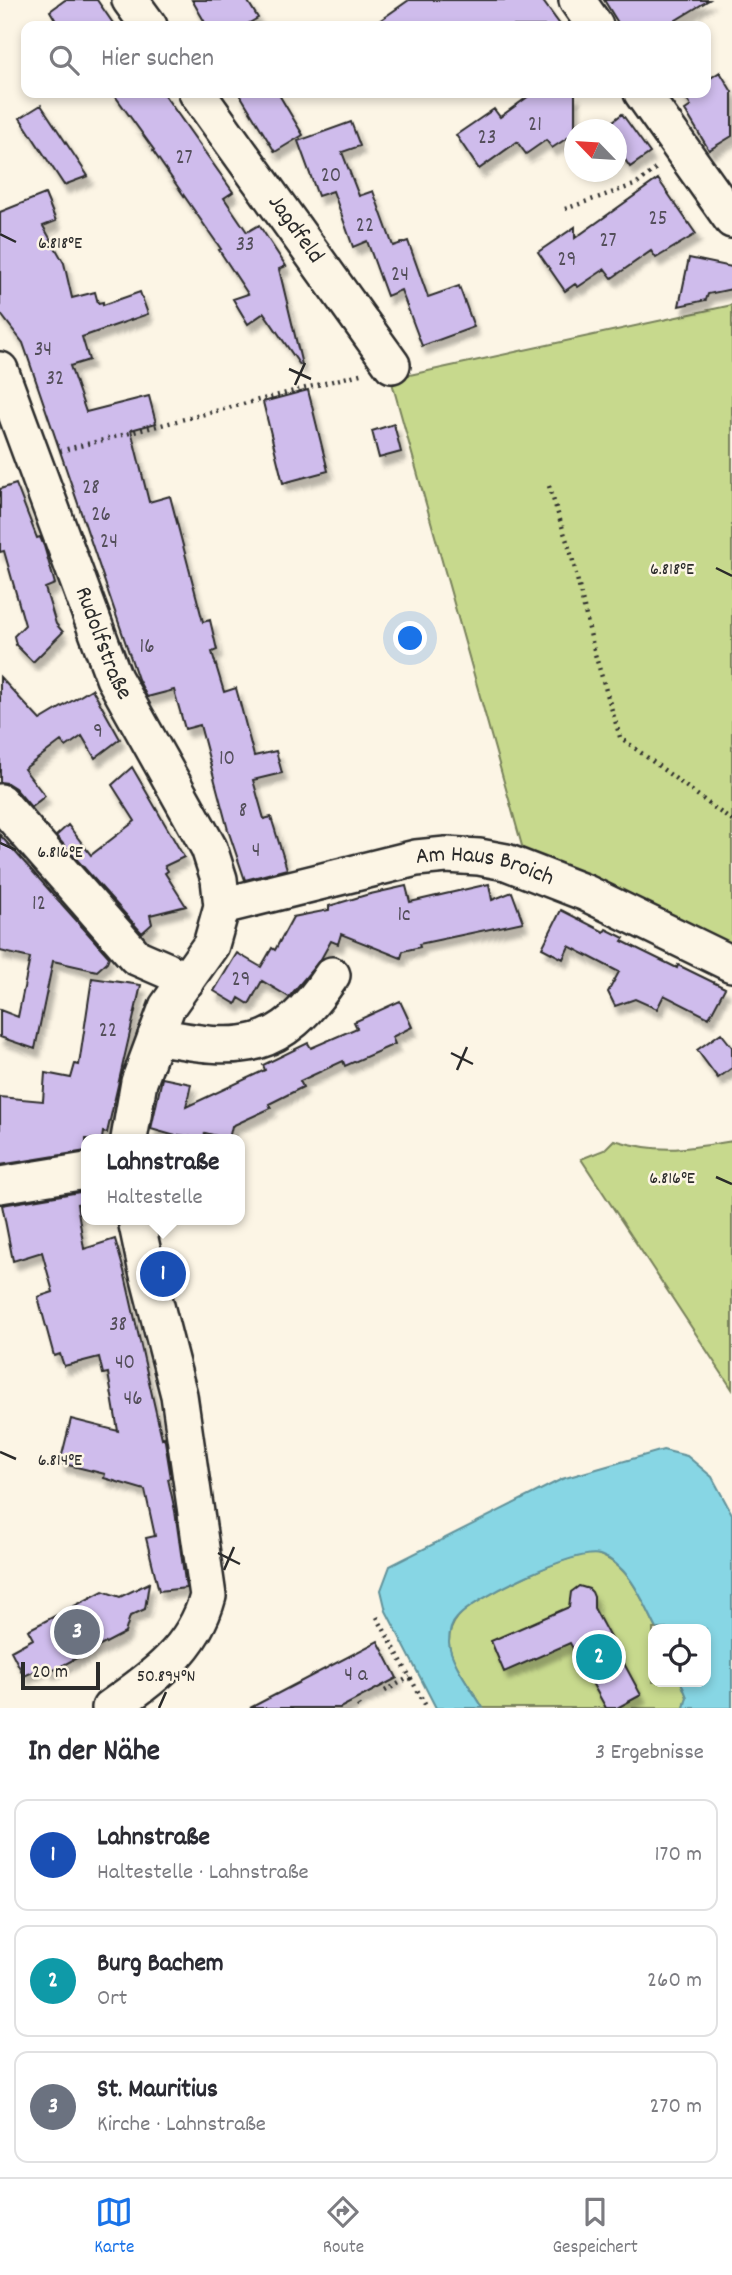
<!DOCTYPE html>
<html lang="de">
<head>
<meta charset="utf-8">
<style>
  :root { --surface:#fff; --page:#f2f2f3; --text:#2b2b33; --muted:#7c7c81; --line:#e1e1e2; --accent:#1a73e8 }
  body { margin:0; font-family:Dekko,sans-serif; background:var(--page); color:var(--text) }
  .controls { position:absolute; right:21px; bottom:21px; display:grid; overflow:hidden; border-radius:14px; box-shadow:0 4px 10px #0003 }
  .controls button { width:63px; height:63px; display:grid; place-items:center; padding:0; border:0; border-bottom:2px solid var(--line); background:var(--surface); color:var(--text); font:35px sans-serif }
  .compass { position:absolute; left:564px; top:119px; width:63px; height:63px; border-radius:50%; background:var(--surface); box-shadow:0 4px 10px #0003; rotate:295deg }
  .scale { position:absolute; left:21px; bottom:18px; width:79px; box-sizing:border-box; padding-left:7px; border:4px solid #2b2b2b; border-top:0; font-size:19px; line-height:24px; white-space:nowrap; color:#2b2b2b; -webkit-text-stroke:5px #fcf5e5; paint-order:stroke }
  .you { position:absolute; left:411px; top:639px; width:24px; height:24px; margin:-18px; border:5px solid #fff; border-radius:50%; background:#1a73e8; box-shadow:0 0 0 10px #1a73e833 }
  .badge { display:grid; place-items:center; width:46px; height:46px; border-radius:50%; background:var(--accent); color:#fff; font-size:23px; font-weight:700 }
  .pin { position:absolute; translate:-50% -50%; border:4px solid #fff; box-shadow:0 2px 7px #0006 }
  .popup { position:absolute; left:81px; top:1134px; width:164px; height:91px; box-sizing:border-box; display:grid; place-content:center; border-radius:14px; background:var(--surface); filter:drop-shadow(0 2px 5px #0005); font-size:23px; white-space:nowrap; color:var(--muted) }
  .popup b { font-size:26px; color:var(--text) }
  .popup::after { content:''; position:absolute; left:50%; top:100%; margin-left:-14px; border:14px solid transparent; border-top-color:var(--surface) }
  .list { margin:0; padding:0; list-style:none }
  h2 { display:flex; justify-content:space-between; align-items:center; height:91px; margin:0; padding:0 28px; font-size:30px }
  h2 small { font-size:23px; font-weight:400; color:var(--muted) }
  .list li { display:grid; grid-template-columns:46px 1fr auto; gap:21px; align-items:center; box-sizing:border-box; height:112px; margin:0 14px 14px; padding:0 14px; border:2px solid var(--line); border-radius:14px }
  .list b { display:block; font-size:26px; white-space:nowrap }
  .list p { margin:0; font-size:23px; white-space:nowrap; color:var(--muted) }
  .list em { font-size:23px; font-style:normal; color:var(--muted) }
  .icon { flex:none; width:38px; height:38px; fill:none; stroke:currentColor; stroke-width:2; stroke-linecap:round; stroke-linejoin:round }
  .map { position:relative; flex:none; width:732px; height:1708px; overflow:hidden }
  .search { position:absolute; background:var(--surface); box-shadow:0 4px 10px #0003; left:21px; right:21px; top:21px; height:77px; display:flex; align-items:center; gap:18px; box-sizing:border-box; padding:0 24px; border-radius:14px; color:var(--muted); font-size:26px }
  .sheet { height:469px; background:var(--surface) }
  nav { display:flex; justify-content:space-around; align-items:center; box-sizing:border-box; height:98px; border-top:2px solid var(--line); background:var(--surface); font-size:19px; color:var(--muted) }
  nav a { display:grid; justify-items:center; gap:4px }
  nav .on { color:var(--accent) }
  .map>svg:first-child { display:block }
  .green { fill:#c7d98d; stroke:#79825c; stroke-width:2 }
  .water { fill:#87d6e4; stroke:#62929a; stroke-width:2 }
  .building { fill:#cfbcec; stroke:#2b2b2b; stroke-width:2; filter:url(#shadow) }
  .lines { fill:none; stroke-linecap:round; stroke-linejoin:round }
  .minor-casing { stroke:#2b2b2b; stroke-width:40 }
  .path { stroke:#2b2b2b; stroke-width:4.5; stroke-dasharray:2 5; stroke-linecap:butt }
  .minor { stroke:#fcf5e5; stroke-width:35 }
  .ticks { fill:none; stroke:#2b2b2b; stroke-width:2.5 }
  .labels { text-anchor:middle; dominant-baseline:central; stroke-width:5; stroke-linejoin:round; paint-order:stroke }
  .number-label { font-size:21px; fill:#544f5b }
  .street-label { font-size:24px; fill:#2b2b2b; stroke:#fcf5e5 }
  .ticks-label { font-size:18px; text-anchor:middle; fill:#2b2b2b; stroke:#fcf5e5; stroke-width:5; stroke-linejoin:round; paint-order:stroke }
</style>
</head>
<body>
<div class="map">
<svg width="732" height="1708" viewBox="0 0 732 1708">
  <defs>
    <filter id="shadow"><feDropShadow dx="4.5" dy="8" stdDeviation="2" flood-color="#0004"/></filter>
  </defs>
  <rect width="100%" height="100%" fill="#fcf5e5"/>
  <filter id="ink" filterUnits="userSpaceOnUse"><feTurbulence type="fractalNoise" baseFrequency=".0143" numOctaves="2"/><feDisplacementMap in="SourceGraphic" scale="14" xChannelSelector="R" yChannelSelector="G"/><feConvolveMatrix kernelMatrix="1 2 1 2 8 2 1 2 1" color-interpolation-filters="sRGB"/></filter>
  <g filter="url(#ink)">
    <path class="green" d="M732,305V944L524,853L391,379Z
      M614,1140C661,1154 685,1149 732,1141V1389L581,1159L604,1150Z
      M593,1553C628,1561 642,1600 657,1629H653V1682H681L687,1697L684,1708H483C474,1692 448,1659 449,1642C449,1632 452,1624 458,1617C475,1597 567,1554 593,1553Z"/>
    <path class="water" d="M663,1450L687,1456L712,1477L732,1514V1708H684L687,1697L681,1682H706V1629H657C644,1604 630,1565 600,1555C578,1547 473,1598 457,1618C451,1624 449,1634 449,1642C449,1660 474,1692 483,1708H436L386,1611L381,1590L390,1566L562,1479Z"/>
    <path class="building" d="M65,0H97L115,26H59L50,11Z
      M192,0H247L258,18L244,26H207Z
      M409,0H542L561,26H372Z
      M604,0H709L666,26H620Z
      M720,72L732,92V136L709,150L685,110L691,106L682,93H706V81Z
      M113,93H163L233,192L224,198L247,232L259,225L286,266L279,269L302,365H300L264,313L248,324L233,299L248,294L219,250L221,249L153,151L154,150Z
      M239,93H278L303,135L275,152Z
      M533,93H575V133L552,148L546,140L526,154L517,142L479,169L456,135L494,109L500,117Z
      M41,105L88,176L64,185L20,118Z
      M622,114L650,153L630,167L617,148V130L603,129Z
      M351,122L360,146L342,152L359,196L373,191L393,246L408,241L428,297L459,286L474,327L422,346L401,290L387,296L367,241L353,247L333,191L318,196L298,141Z
      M658,179L696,234L656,258L651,251L612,278L605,269L578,287L575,284L565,291L538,252L575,227V238Z
      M45,194L56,221L43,226L64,263L72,298L95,292L98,303L103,302V305L140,292L148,314L82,337L89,360L70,366L86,412L149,396L156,423L131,430L149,502L170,496L203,622L210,620L217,650L212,652L224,692L236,688L254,756L276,751L282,773L253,780L264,819L271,817L287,869L245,880L228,830L200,725L185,729L174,690L147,697L138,679L23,343L0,313V212Z
      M689,258L732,267V289L708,294L706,300L679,306Z
      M308,390L328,471L283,483L263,402Z
      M394,424L401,452L379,458L372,431Z
      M16,484L37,538L40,537L44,546L55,584L45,588L56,624L63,632L33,662L16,645L14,636L25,625L4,551L0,552V489Z
      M0,677L40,720L92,689L120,739L95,758L82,736L66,747L61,741L24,769L45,796L31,807L15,788L7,783L0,782Z
      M132,767L184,857L165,866L168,871L165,873L186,906L150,915L152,924L142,933L56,836L68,825L91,855L135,821L112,785Z
      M0,835L109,957L107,962L97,971L53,961L35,1049L0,1037V1010L18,1017L30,958L0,951Z
      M489,884L492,900L512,892L523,922L419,944L420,947L403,951L401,958L341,934L338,944L331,941L321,959L289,997L262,981L249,1004L239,998L236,1004L214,991L237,953L261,967L272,948L275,950L293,917L329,910V906L366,895L406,886L410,902Z
      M561,910L604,932L606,929L624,938L622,941L677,968L678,965L725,988L709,1018L664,995L657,1009L635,999L615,1006L608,992L619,972L569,946L563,959L542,948Z
      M92,978L141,985L107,1133L103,1132L102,1139H86V1151L0,1165V1097L43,1101L45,1073L71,1078L75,1064L79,1065Z
      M400,1001L412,1027L392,1037L395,1044L345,1066L343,1061L300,1081L303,1087L269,1104L271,1108L232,1126L229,1139L205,1133L203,1139L179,1135V1137L151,1129L162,1078L191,1084L186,1107L265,1070L263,1065L308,1043L311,1048L357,1028L354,1022Z
      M721,1033L732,1047V1068L718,1078L697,1050Z
      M86,1191V1203L77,1204L84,1249L115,1239L124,1271L155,1408L162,1438L164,1437L165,1441L171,1478L168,1479L175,1511L186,1588L159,1591L146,1538L155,1536L145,1490L104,1478L105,1474L60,1463L71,1419L118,1431L108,1373L103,1374L99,1357L64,1366L60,1354L54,1356L38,1297L53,1292L42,1252L13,1261L2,1205Z
      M149,1583L145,1609L130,1616L125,1633L50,1672L47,1666L24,1676L11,1651L33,1639L28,1630L103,1591L120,1597Z
      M579,1586L589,1589L592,1592L594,1597V1608L641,1695L617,1708H606L570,1643L504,1672L491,1641L569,1607L571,1592Z
      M378,1641L397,1678L340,1708H250Z"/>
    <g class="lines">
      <g class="minor-casing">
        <g id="minor">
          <path d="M130,0L149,26"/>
          <path d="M577,0L595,26"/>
          <path id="s1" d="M197,93L392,365"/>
          <path d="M642,93L732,220"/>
          <path id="s2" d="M0,370L114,678L209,848L219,879L222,906L211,945L167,1007L139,1082L129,1139"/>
          <path d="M0,802L136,957L166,970L186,981"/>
          <path id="s3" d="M222,906L416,858L446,855L479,857L506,862L586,893L732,964"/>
          <path d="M156,1036C242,1052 279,1054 332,975"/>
          <path d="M0,1185L86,1171"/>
          <path d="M110,1708C153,1678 194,1649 208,1596L179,1395L146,1267L136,1220"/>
        </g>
      </g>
      <path class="path" d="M487,94L490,93
        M565,209L637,184L659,166
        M60,451L364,373
        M549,486L572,557L595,654L620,737L732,821
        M377,1617L427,1708
        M385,1691L410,1677
        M358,1705L360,1708"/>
      <use href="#minor" class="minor"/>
    </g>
  </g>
  <path class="ticks" d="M0,234L16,242M289,369L311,379M295,385L305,363M716,568L732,576M0,843L16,850M451,1053L473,1064M457,1070L467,1047M716,1177L732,1184M0,1452L16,1459M218,1553L240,1564M224,1570L234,1547M159,1708L166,1692"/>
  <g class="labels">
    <g class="number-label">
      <text x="535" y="126">21</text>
      <text x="487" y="139">23</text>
      <text x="184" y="159">27</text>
      <text x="331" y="177">20</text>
      <text x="658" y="220">25</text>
      <text x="365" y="227">22</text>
      <text x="608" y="242">27</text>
      <text x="245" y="246">33</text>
      <text x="567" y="261">29</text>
      <text x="400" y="276">24</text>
      <text x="43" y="351">34</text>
      <text x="55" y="380">32</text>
      <text x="91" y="489">28</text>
      <text x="101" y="516">26</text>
      <text x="109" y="543">24</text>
      <text x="147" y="648">16</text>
      <text x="98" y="733">9</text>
      <text x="227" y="760">10</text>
      <text x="243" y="812">8</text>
      <text x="256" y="852">4</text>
      <text x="39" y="905">12</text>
      <text x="404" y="916">1c</text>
      <text x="241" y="981">29</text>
      <text x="108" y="1032">22</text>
      <text x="118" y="1326">38</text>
      <text x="125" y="1364">40</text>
      <text x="133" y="1400">46</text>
      <text x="356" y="1676">4 a</text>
    </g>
    <g class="street-label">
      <text stroke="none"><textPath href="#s1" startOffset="168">Jagdfeld</textPath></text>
      <text stroke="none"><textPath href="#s2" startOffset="292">Rudolfstraße</textPath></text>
      <text stroke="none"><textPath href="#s3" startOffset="270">Am Haus Broich</textPath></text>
    </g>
  </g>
  <g class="ticks-label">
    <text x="60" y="248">6.818°E</text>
    <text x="672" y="574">6.818°E</text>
    <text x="60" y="857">6.816°E</text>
    <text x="672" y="1183">6.816°E</text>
    <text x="60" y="1465">6.814°E</text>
    <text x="166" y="1681">50.894°N</text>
  </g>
</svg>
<div class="controls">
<button><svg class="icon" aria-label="locate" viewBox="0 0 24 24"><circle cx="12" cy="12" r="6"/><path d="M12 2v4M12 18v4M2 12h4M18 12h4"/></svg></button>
</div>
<svg class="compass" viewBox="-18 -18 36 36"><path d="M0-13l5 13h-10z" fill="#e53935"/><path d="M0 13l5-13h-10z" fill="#7c7c81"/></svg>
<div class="scale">20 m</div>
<div class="you"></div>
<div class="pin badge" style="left:163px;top:1274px;background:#1a4fb4">1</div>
<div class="popup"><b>Lahnstraße</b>Haltestelle</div>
<div class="pin badge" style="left:599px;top:1657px;background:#0f9aa8">2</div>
<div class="pin badge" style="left:77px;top:1632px;background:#6b7280">3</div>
<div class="search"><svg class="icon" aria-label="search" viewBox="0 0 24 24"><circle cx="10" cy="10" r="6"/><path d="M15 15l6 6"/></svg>Hier suchen</div>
</div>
<section class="sheet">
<h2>In der Nähe<small>3 Ergebnisse</small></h2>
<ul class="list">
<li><span class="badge" style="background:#1a4fb4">1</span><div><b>Lahnstraße</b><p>Haltestelle · Lahnstraße</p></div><em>170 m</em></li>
<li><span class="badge" style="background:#0f9aa8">2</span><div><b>Burg Bachem</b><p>Ort</p></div><em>260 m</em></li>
<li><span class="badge" style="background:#6b7280">3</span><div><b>St. Mauritius</b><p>Kirche · Lahnstraße</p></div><em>270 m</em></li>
</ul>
</section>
<nav>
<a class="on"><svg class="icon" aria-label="map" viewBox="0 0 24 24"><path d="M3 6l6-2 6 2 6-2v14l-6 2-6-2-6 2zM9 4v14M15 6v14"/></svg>Karte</a>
<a><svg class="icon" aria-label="directions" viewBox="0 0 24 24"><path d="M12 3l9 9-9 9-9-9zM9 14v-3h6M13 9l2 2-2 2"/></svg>Route</a>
<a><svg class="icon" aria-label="saved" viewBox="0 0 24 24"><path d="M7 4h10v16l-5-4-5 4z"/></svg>Gespeichert</a>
</nav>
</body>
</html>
